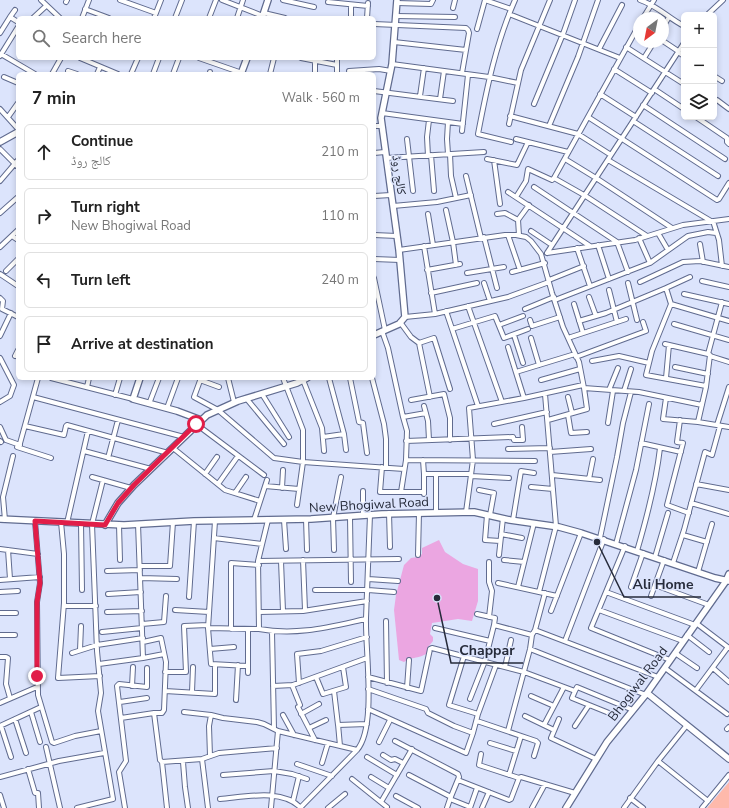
<!DOCTYPE html>
<html lang="en">
<head>
<meta charset="utf-8">
<style>
  :root { --surface:#fff; --page:#f6f6f6; --text:#222; --muted:#767676; --line:#e0e0e0 }
  body { margin:0; font-family:"Nunito Sans","Noto Naskh Arabic",sans-serif; background:var(--page); color:var(--text) }
  .controls { position:absolute; right:12px; top:12px; display:grid; overflow:hidden; border-radius:6px; box-shadow:0 2px 6px #0003 }
  .controls button { width:36px; height:36px; display:grid; place-items:center; padding:0; border:0; border-bottom:1px solid var(--line); background:var(--surface); color:var(--text); font:20px sans-serif }
  .compass { position:absolute; left:633px; top:12px; width:36px; height:36px; border-radius:50%; background:var(--surface); box-shadow:0 2px 6px #0003; rotate:212deg }
  .stop { position:absolute; width:12px; height:12px; margin:-9px; border:3px solid #e11d48; border-radius:50%; background:#fff }
  .stop.end { background:#e11d48; border-color:#fff; box-shadow:0 1px 4px #0008 }
  .list { margin:0; padding:0; list-style:none }
  h2 { display:flex; justify-content:space-between; align-items:center; height:52px; margin:0; padding:0 16px; font-size:17px }
  h2 small { font-size:13px; font-weight:400; color:var(--muted) }
  .list li { display:grid; grid-template-columns:26px 1fr auto; gap:12px; align-items:center; box-sizing:border-box; height:56px; margin:0 8px 8px; padding:0 8px; border:1px solid var(--line); border-radius:6px }
  .list b { display:block; font-size:15px; white-space:nowrap }
  .list p { margin:0; font-size:13px; white-space:nowrap; color:var(--muted) }
  .list em { font-size:13px; font-style:normal; color:var(--muted) }
  .icon { flex:none; width:22px; height:22px; fill:none; stroke:currentColor; stroke-width:2; stroke-linecap:round; stroke-linejoin:round }
  .map { position:relative; flex:none; width:729px; height:808px; overflow:hidden }
  .search { position:absolute; background:var(--surface); box-shadow:0 2px 6px #0003; left:16px; top:16px; width:360px; height:44px; display:flex; align-items:center; gap:10px; box-sizing:border-box; padding:0 14px; border-radius:6px; color:var(--muted); font-size:15px }
  .panel { position:absolute; background:var(--surface); box-shadow:0 2px 6px #0003; left:16px; top:72px; width:360px; height:308px; border-radius:6px }
  .map>svg:first-child { display:block }
  .green { fill:#feb9ab }
  .water { fill:#eba6e1 }
  .lines { fill:none; stroke-linecap:round; stroke-linejoin:round }
  .street-casing { stroke:#606b8f; stroke-width:6 }
  .secondary-casing { stroke:#606b8f; stroke-width:8 }
  .street { stroke:#fff; stroke-width:4 }
  .secondary { stroke:#fff; stroke-width:5.5 }
  .route { stroke:#e11d48; stroke-width:5 }
  .labels { text-anchor:middle; dominant-baseline:central; stroke-width:3; stroke-linejoin:round; paint-order:stroke }
  .street-label { font-size:13px; fill:#262b3a; stroke:#dce4fc }
  .leader { fill:none; stroke:#262b3a; stroke-width:1.5 }
  .callout-dot { fill:#262b3a; stroke:#dce4fc; stroke-width:1.5 }
  .callout-label { font-size:14px; text-anchor:middle; font-weight:bold; fill:#262b3a; stroke:#dce4fc; stroke-width:3; stroke-linejoin:round; paint-order:stroke }
</style>
</head>
<body>
<div class="map">
<svg width="729" height="808" viewBox="0 0 729 808">
  <rect width="100%" height="100%" fill="#dce4fc"/>
  <path class="green" d="M729,782V808H707Z"/>
  <path class="water" d="M439,540L445,552L463,564L478,569V601L472,621L458,619L432,623L430,634L433,637V641L428,647L430,650C424,659 412,656 404,662L399,660L394,610L396,595L404,565L411,558L418,557L422,554V548Z"/>
  <g class="lines">
    <g class="street-casing">
      <path id="street" d="M41,0L60,18
        M120,0L156,13
        M222,0L263,16
        M283,0L314,7
        M485,0L511,9
        M640,0C658,6 668,18 684,26
        M66,2L67,0
        M328,2L368,6
        M397,3L431,4L433,0
        M453,8L455,0
        M85,9L109,18
        M15,10L10,17L18,22
        M264,13L285,18
        M509,14L620,58
        M707,15L723,0
        M396,16L455,17
        M33,18L46,6
        M82,18L89,0
        M154,18L161,0
        M175,18L182,0
        M209,18L216,0
        M237,18L243,0
        M351,18V5
        M367,18L368,3
        M643,18L654,0
        M374,24L466,28L468,30L469,33L462,73
        M663,27L669,17
        M477,29L485,0
        M0,33L10,17
        M663,41L678,51
        M394,42L466,50
        M626,47L684,84
        M599,49L622,5
        M678,52L684,56
        M1,54L35,74
        M0,56L18,27
        M80,58L118,74
        M199,58L242,73
        M301,58L337,65
        M644,58L654,42
        M392,64L489,77L518,83
        M614,69L652,93
        M68,71L77,74
        M349,71L379,69L391,71
        M52,74L61,58
        M97,74L100,67
        M131,74L138,58
        M153,74L159,58
        M173,74L179,58
        M210,74V72
        M270,74L274,58
        M315,74V61
        M337,74V58
        M714,76L722,81
        M4,77L18,83
        M654,89L684,109
        M374,91L453,101
        M600,94L636,117
        M420,96L424,68
        M440,99L444,71
        M717,100L729,109
        M534,104L563,34L575,0
        M643,105L725,159
        M0,109L18,129
        M382,113L463,124
        M510,116L578,134L611,155
        M8,117L18,103
        M588,117L717,200L719,199L729,183
        M696,117L727,138V142L729,144
        M633,121L718,176
        M448,122L447,139L448,154
        M509,124L521,70L550,0
        M374,126H382
        M549,126L578,57L598,0
        M462,131L468,75
        M407,139L413,191
        M516,139L568,152
        M511,142L478,134C487,87 496,43 515,0
        M0,149L18,167
        M374,153L385,152
        M450,154L451,176L456,198
        M431,155L434,191
        M428,156L427,137L429,120
        M386,158L484,152
        M487,159L517,165L528,142
        M565,159L596,178L672,228
        M494,160L500,204
        M608,160L711,221
        M466,176L481,238
        M554,178L639,25
        M0,181L18,160
        M534,187L617,242L628,272
        M508,192L590,246
        M374,196L391,195
        M516,197L526,181L528,169L552,180L554,178L584,195L647,236
        M393,206L437,202L471,195
        M446,210L453,242L456,265
        M0,213L18,197
        M428,214L433,245
        M497,214L505,213L518,220
        M713,221L719,240L722,266
        M531,231L552,245
        M658,233L668,250
        M374,235L397,236
        M508,235L520,270
        M519,235L518,220L529,205
        M12,236L18,240
        M484,237L497,288
        M639,238L650,263
        M700,244L703,262
        M598,245L609,279
        M424,246L435,314L508,297L549,282
        M0,247L18,230
        M577,248L590,286
        M399,250L505,235H516L526,237L531,241L541,254L552,293L563,327L579,362L584,388L639,392L702,405
        M547,253L684,43
        M547,253L635,240L683,225L729,219
        M374,259L400,260
        M427,270L460,264
        M6,271L18,259
        M512,272L545,263
        M467,273L504,267
        M0,274L18,286
        M690,277L666,288L671,304L729,321
        M374,278L385,330
        M549,280L584,266
        M702,281L729,287
        M640,282L683,262L700,261L729,267
        M484,283L490,301
        M628,283L637,320
        M609,290L617,322
        M431,293L477,283
        M684,294L729,304
        M589,297L596,316
        M0,298L3,301L2,309L18,317
        M555,300L650,263L688,236L708,232L716,233
        M574,304L583,333
        M671,304L652,351L646,375L706,386
        M468,306L502,402
        M525,309L554,297
        M446,311L478,406
        M405,317L435,314
        M530,320L532,326L560,317
        M579,321L606,313L666,288
        M400,322L411,337L419,343L434,338L450,389
        M674,324L729,340
        M499,325L523,316
        M452,329L495,316L504,338L528,329
        M382,331L388,348L403,417L426,413
        M514,335L523,363
        M0,336L11,313
        M531,338L539,365
        M568,338L626,319
        M419,343L430,397
        M665,344L708,354
        M508,347L524,398
        M15,356L18,350
        M710,356L729,362
        M576,357L646,331L643,322
        M0,358L14,385L10,396L0,402
        M592,361L619,356L649,363
        M675,367L708,374
        M516,372L575,354
        M51,378L133,399
        M201,378L194,397L218,410L274,458L303,462L404,469
        M228,378L234,402
        M283,378L303,430V462L297,505
        M329,378L344,434L346,450
        M350,378L359,422L363,423L367,453
        M372,378L384,424L386,439V468
        M666,378L669,345
        M200,380L219,387
        M303,380L322,428L324,451
        M541,380L580,369
        M87,387L89,378
        M609,390L618,368
        M624,391L631,369
        M262,394L289,437
        M115,395L120,378
        M33,397L184,437
        M568,397L572,413
        M246,398L284,444
        M666,398L663,419L698,422L729,427
        M411,400L444,394L450,418V440
        M149,404L159,378
        M424,406L428,421L429,440
        M167,408L178,378
        M568,415L571,433L587,432
        M548,420L587,409L584,388
        M680,420L677,442L683,443L667,505L689,513
        M698,422L706,387L710,355L708,354L722,302
        M608,423L613,391
        M196,424L264,475
        M494,424L547,412
        M717,425L729,387
        M25,426L64,435L66,426L67,425L168,453
        M0,427L6,440L20,445
        M323,437L344,434
        M0,441L1,442
        M406,441L513,437L514,440H523L522,427
        M641,443L681,452
        M17,447L51,458
        M19,447L38,378
        M173,448L225,490L260,501
        M508,449L550,448
        M84,451L151,469
        M550,452L591,449
        M108,458L118,420
        M406,460L535,461
        M423,460L424,474H471
        M382,467L380,492H424
        M205,474L217,457
        M424,474V494
        M436,474V513
        M552,475L600,480
        M471,476L509,478
        M92,477L131,488
        M589,479L593,459
        M218,484L238,456
        M696,484L729,490
        M265,486L299,489
        M531,487L553,489
        M282,488L283,470
        M479,490L494,493L490,515
        M363,491V516
        M401,492L406,460L407,431L403,417
        M235,493L246,477
        M691,503L729,514
        M466,512L473,460L469,408L524,398L583,385
        M389,513L390,547
        M487,515L485,540L500,541
        M350,517L351,582
        M306,519L307,550
        M5,520L3,497L13,456
        M254,520L267,480
        M268,520L258,561L259,629C297,636 329,627 366,619
        M284,520L286,549
        M513,520L521,471L534,473
        M35,521L40,583L37,602L38,695L52,742L54,743L75,736L101,731
        M215,521L208,628L259,629
        M61,522L64,554V603L58,678L100,676
        M67,523L88,431
        M81,523L82,590
        M119,525L120,560
        M501,534L522,538
        M683,535L707,542
        M214,538L262,544
        M600,538L617,457L623,423L631,392
        M616,544L636,470L649,404
        M625,546L591,628L670,660
        M0,549L38,554
        M8,550L10,579
        M334,550L333,518L341,477
        M637,551C647,517 656,483 660,448
        M418,555L419,513
        M499,555L503,518
        M655,557L668,513
        M303,560L305,610
        M504,560L524,562
        M258,561L399,559
        M281,561L283,611
        M489,562V582L492,591L489,617
        M673,563L684,530L705,452L712,455L720,426
        M140,566H170L173,522
        M107,571L140,570
        M698,572L712,524
        M141,578L177,579
        M368,579L398,581
        M0,580L40,577
        M498,583L557,596
        M655,585L709,605
        M518,587L534,523
        M631,587L643,553
        M315,590H368L394,592
        M0,592L18,591
        M539,592L556,526L545,394
        M606,592L695,625
        M108,594L141,592
        M651,596L664,560
        M189,597L194,521
        M64,606H96
        M175,610L209,612
        M599,610L683,641
        M551,611L581,533
        M107,612L142,611
        M259,612L303,611L367,601
        M0,613H16
        M477,614L495,618L494,625
        M386,621L387,683
        M696,623L729,648
        M142,624L164,622L166,596
        M208,628L211,664L248,666
        M435,628L490,641
        M231,629V563L259,565
        M535,630L658,677
        M102,632L142,628
        M272,632L274,729
        M0,635H15
        M687,635L709,652
        M565,641L604,539
        M143,642L161,638L166,662L164,710L162,713H154
        M210,649L234,647
        M530,649L646,695
        M80,650L81,626
        M72,653L97,645L143,638
        M675,653L697,668
        M464,656L449,705L478,714
        M0,657H6L8,658L6,684L10,698
        M143,658L164,654
        M99,664L143,658L138,524
        M505,667L511,640
        M665,668L727,714
        M713,668L729,682
        M165,672H186L184,626L208,625
        M248,673V629
        M316,677L323,694L346,687L343,667
        M368,677L421,691L430,649L432,648L524,672L575,691L577,687L633,710
        M299,683L297,654L321,651L367,637
        M292,685L300,705
        M132,686L133,667
        M273,686L293,685L367,658
        M407,688L409,660
        M368,689L426,709L428,713L454,726L473,733
        M696,690L728,647
        M165,691L215,694V665
        M334,691L338,725L367,724
        M575,691L572,698L609,713
        M192,692L193,667
        M531,696L554,706
        M470,699L485,661L494,625L532,635
        M236,700L238,665
        M120,702L147,698
        M0,703L37,687
        M298,707L315,740
        M368,709L466,753L473,733L478,714L496,665
        M31,712L40,742
        M184,712L211,715L223,718L257,722L264,724L278,731L357,750
        M301,714L319,704
        M283,715L294,735
        M525,716L554,730
        M121,718L154,713L160,760L162,762L167,808
        M15,719L26,753
        M559,719L551,738L596,759
        M477,721L536,741L538,743L534,756
        M338,724L340,746
        M544,725L564,687
        M0,726L41,707
        M1,726L11,757
        M575,726L589,705
        M309,728L326,720
        M727,729L729,727
        M508,731L530,649L532,635L535,630L545,593
        M395,741L458,774L459,777L450,799L470,807
        M379,742L390,720
        M490,743L516,751
        M46,747L60,808
        M481,754L479,765L519,778
        M383,755L391,760L395,759L403,763
        M210,756L209,726L211,715
        M367,757L397,775
        M202,759L208,808
        M658,761L708,801
        M162,762L202,759L219,753L277,748
        M183,762L185,787L188,808
        M322,763L328,743
        M297,764L332,776
        M28,769L35,793H38L39,808
        M223,775L274,771L292,774L307,779
        M409,775L451,797
        M509,775L521,736
        M0,777L59,761L104,753
        M371,777L389,788
        M352,779L387,807
        M458,780L509,800L511,799L519,778L521,777L575,793
        M0,795L4,808
        M396,796L418,808
        M630,798L643,808
        M220,799C245,797 282,788 301,808
        M293,801L299,776
        M381,802L412,749
        M77,808L113,799L98,711L101,693L97,651L92,524L103,480
        M125,808L119,772L126,761L117,686L119,684L147,687V668
        M271,808L278,731
        M300,808L357,750C377,727 365,650 366,618C367,584 369,549 370,515
        M328,808L345,794
        M447,808L450,799
        M470,808L477,788
        M482,808L489,792
        M532,808L545,784
        M624,808L658,761L687,725
        M702,808L729,775"/>
    </g>
    <g class="secondary-casing">
      <path id="secondary" d="M262,18L268,0
        M241,74L247,58
        M0,142L18,132
        M374,335L399,324L405,317L399,250L381,118L392,64L397,0
        M140,378L133,399L177,411L201,420
        M0,519L124,525L194,521L311,519L382,514L474,512L510,520L559,527L581,533L715,578L729,581
        M105,525L118,503L134,485L207,415L238,401L297,383L307,378
        M647,693L729,759
        M566,808L607,742L647,693L726,581L729,574"/>
    </g>
    <use href="#street" class="street"/>
    <use href="#secondary" class="secondary"/>
  </g>
  <g class="lines">
    <path class="route" d="M37,676V602L40,583L35,521L105,525L118,503L134,485L196,424"/>
  </g>
  <g class="labels">
    <g class="street-label">
      <text transform="translate(399 175) rotate(82)">کالج روڈ</text>
      <text transform="translate(369 505) rotate(-3)">New Bhogiwal Road</text>
      <text transform="translate(638 684) rotate(-53)">Bhogiwal Road</text>
    </g>
  </g>
  <path class="leader" d="M597 542L624 597H701M437 598L451 663H523"/>
  <g class="callout-dot">
    <circle cx="597" cy="542" r="4"/>
    <circle cx="437" cy="598" r="4"/>
  </g>
  <g class="callout-label">
    <text x="663" y="589">Ali Home</text>
    <text x="487" y="655">Chappar</text>
  </g>
</svg>
<div class="controls">
<button>+</button>
<button>−</button>
<button><svg class="icon" aria-label="layers" viewBox="0 0 24 24"><path d="M12 4l9 5-9 5-9-5zM3 14l9 5 9-5"/></svg></button>
</div>
<svg class="compass" viewBox="-18 -18 36 36"><path d="M0-13l5 13h-10z" fill="#e53935"/><path d="M0 13l5-13h-10z" fill="#767676"/></svg>
<div class="stop" style="left:196px;top:424px"></div>
<div class="stop end" style="left:37px;top:676px"></div>
<div class="search"><svg class="icon" aria-label="search" viewBox="0 0 24 24"><circle cx="10" cy="10" r="6"/><path d="M15 15l6 6"/></svg>Search here</div>
<section class="panel">
<h2>7 min<small>Walk · 560 m</small></h2>
<ul class="list">
<li><svg class="icon" aria-label="ahead" viewBox="0 0 24 24"><path d="M12 20V5M6 11l6-6 6 6"/></svg><div><b>Continue</b><p>کالج روڈ</p></div><em>210 m</em></li>
<li><svg class="icon" aria-label="right" viewBox="0 0 24 24"><path d="M7 20v-9h11M14 6l5 5-5 5"/></svg><div><b>Turn right</b><p>New Bhogiwal Road</p></div><em>110 m</em></li>
<li><svg class="icon" aria-label="left" viewBox="0 0 24 24"><path d="M17 20v-9H6M10 6l-5 5 5 5"/></svg><div><b>Turn left</b></div><em>240 m</em></li>
<li><svg class="icon" aria-label="arrive" viewBox="0 0 24 24"><path d="M6 21V4h12l-3 4 3 4H6"/></svg><div><b>Arrive at destination</b></div></li>
</ul>
</section>
</div>
</body>
</html>
